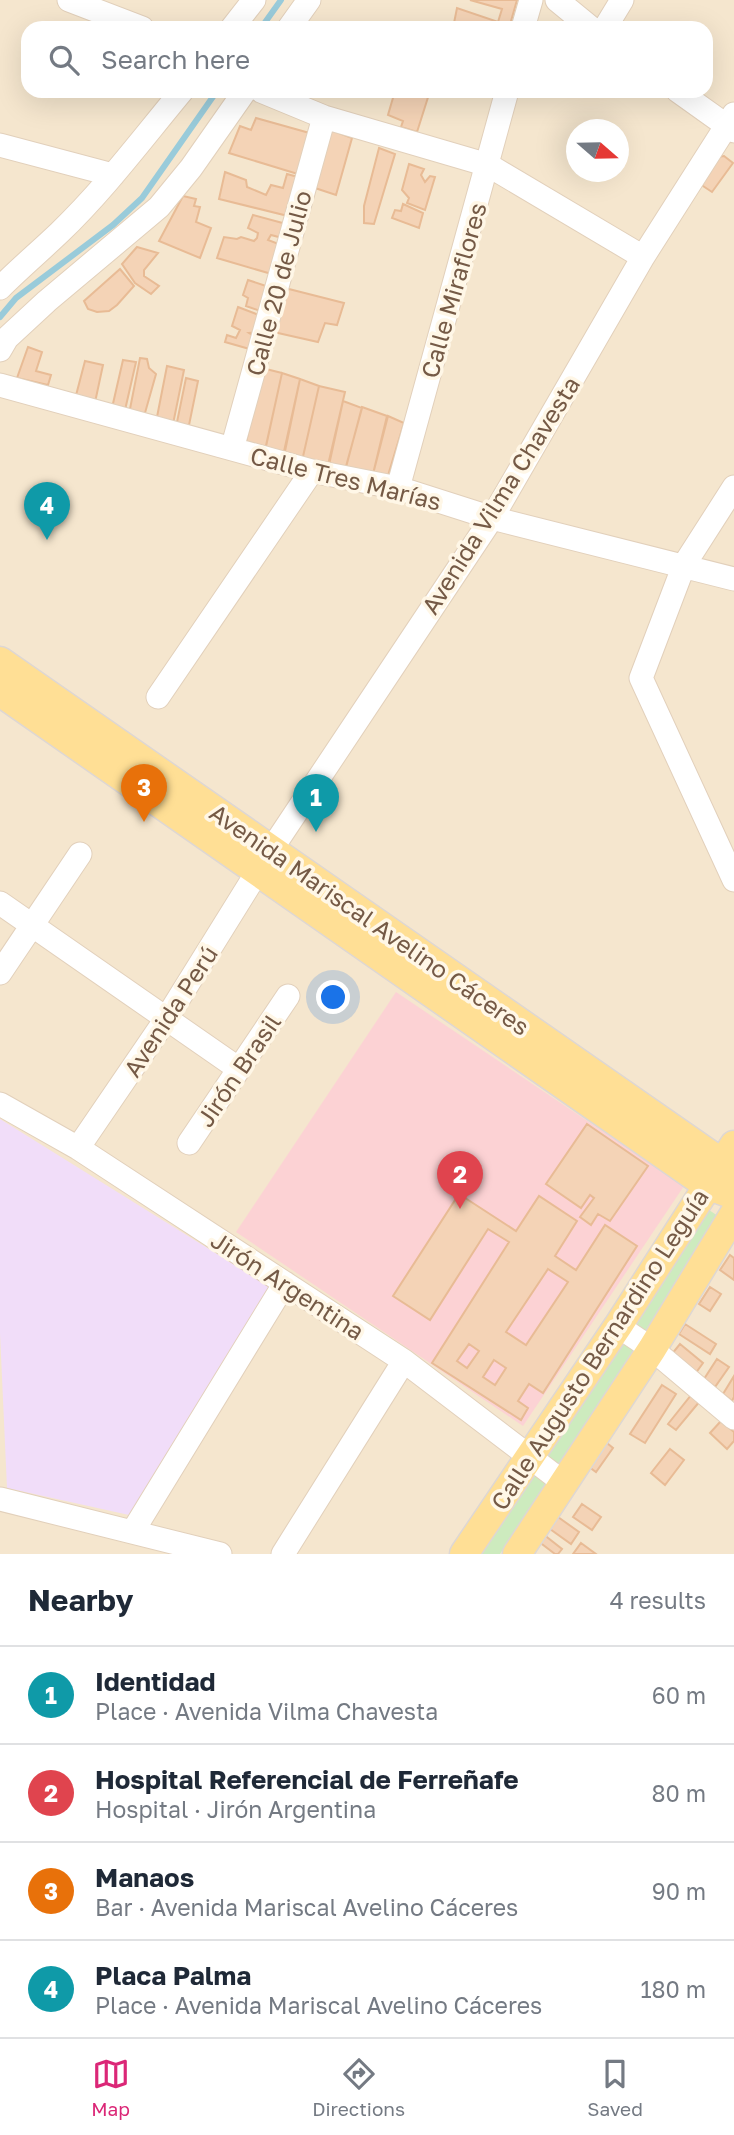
<!DOCTYPE html>
<html lang="en">
<head>
<meta charset="utf-8">
<style>
  :root { --surface:#fff; --page:#f2f2f3; --text:#1f2937; --muted:#747a83; --line:#e0e1e3; --accent:#db2777 }
  body { margin:0; font-family:"Golos Text",sans-serif; background:var(--page); color:var(--text) }
  .compass { position:absolute; left:566px; top:119px; width:63px; height:63px; border-radius:50%; background:var(--surface); box-shadow:0 7px 28px #0002; rotate:110deg }
  .you { position:absolute; left:334px; top:998px; width:24px; height:24px; margin:-18px; border:5px solid #fff; border-radius:50%; background:#1a73e8; box-shadow:0 0 0 10px #1a73e833 }
  .badge { display:grid; place-items:center; width:46px; height:46px; border-radius:50%; background:var(--accent); color:#fff; font-size:23px; font-weight:700 }
  .pin { position:absolute; translate:-50% -58px; filter:drop-shadow(0 2px 4px #0008) }
  .pin::after { content:''; position:absolute; top:37px; width:24px; height:21px; background:inherit; clip-path:polygon(0 0,100% 0,50% 100%) }
  .list { margin:0; padding:0; list-style:none }
  h2 { display:flex; justify-content:space-between; align-items:center; height:91px; margin:0; padding:0 28px; font-size:30px }
  h2 small { font-size:23px; font-weight:400; color:var(--muted) }
  .list li { display:grid; grid-template-columns:46px 1fr auto; gap:21px; align-items:center; box-sizing:border-box; height:98px; padding:0 28px; border-top:2px solid var(--line) }
  .list b { display:block; font-size:26px; white-space:nowrap }
  .list p { margin:0; font-size:23px; white-space:nowrap; color:var(--muted) }
  .list em { font-size:23px; font-style:normal; color:var(--muted) }
  .icon { flex:none; width:38px; height:38px; fill:none; stroke:currentColor; stroke-width:2; stroke-linecap:round; stroke-linejoin:round }
  .map { position:relative; flex:none; width:734px; height:1554px; overflow:hidden }
  .search { position:absolute; background:var(--surface); box-shadow:0 7px 28px #0002; left:21px; right:21px; top:21px; height:77px; display:flex; align-items:center; gap:18px; box-sizing:border-box; padding:0 24px; border-radius:21px; color:var(--muted); font-size:26px }
  .sheet { height:483px; background:var(--surface) }
  nav { display:flex; justify-content:space-around; align-items:center; box-sizing:border-box; height:98px; border-top:2px solid var(--line); background:var(--surface); font-size:19px; color:var(--muted) }
  nav a { display:grid; justify-items:center; gap:4px }
  nav .on { color:var(--accent) }
  .map>svg:first-child { display:block }
  .residential { fill:#f5e6ce; fill-rule:evenodd }
  .education { fill:#f1ddf9 }
  .medical { fill:#fcd2d4 }
  .green { fill:#cdebbe }
  .lines { fill:none; stroke-linecap:round; stroke-linejoin:round }
  .stream { stroke:#99cbda; stroke-width:6 }
  .building { fill:#f4d3b6; stroke:#e8bb95; stroke-width:2; fill-rule:evenodd }
  .minor-casing { stroke:#e2d0bb; stroke-width:25 }
  .major-casing { stroke:#ded7d3; stroke-width:31 }
  .minor { stroke:#fff; stroke-width:23 }
  .major { stroke:#ffdf95; stroke-width:28 }
  .labels { text-anchor:middle; dominant-baseline:central; stroke-width:7; stroke-linejoin:round; paint-order:stroke }
  .street-label { font-size:24px; fill:#755a46; stroke:#fff7e7 }
</style>
</head>
<body>
<div class="map">
<svg width="734" height="1554" viewBox="0 0 734 1554">
  <rect width="100%" height="100%" fill="#fdf4e0"/>
  <path class="residential" d="M0,0H734V1554H0ZM28,28H706V91H28ZM576,130H618V172H576Z"/>
  <path class="education" d="M0,1119L270,1287L129,1515L7,1488L0,1333Z"/>
  <path class="medical" d="M396,992L684,1186L523,1426L236,1232Z"/>
  <path class="green" d="M706,1208L721,1218L641,1344L500,1554H478Z"/>
  <g class="lines">
    <path class="stream" d="M261,28L281,0
      M0,317L16,298L113,225L142,198L217,91"/>
  </g>
  <path class="building" d="M470,0H517L509,28H453L457,8L498,22L502,9Z
    M395,91H430L417,132L401,127L403,121L388,115Z
    M256,118L313,134L301,175L229,153L240,126L251,130Z
    M326,128L352,138L336,195L309,186Z
    M379,148L395,154L374,224L364,223V206Z
    M724,156L733,163L712,192L700,184L718,157Z
    M409,164L424,169L421,175L425,182L430,176L435,177L425,210L407,203L409,198L402,190Z
    M225,172L246,180L247,187L266,195L271,185L283,188L287,174L298,177L288,216L219,199Z
    M183,196L196,199L194,206L200,207L196,222L211,228L200,258L159,241Z
    M403,204L423,213L419,228L392,218L395,210L401,211Z
    M253,215L290,225L286,239L271,235L268,240L284,246L275,275L217,258L224,237L237,239L241,237L254,241L257,238L258,233L248,228Z
    M137,247L158,253L144,270V276L159,286L151,294L135,283L122,264Z
    M120,269L134,286L117,305L109,311L97,312L88,309L84,301Z
    M248,280L272,288L266,313L246,306L248,298L243,295Z
    M281,287L344,303L337,325L325,323L318,342L269,331Z
    M238,307L264,317L259,332L249,333L257,338L253,350L225,342L227,335L236,338L240,330L232,326Z
    M28,347L42,352L36,371L51,375L48,385L17,378Z
    M140,358L147,359L149,368L156,374L143,420L129,414Z
    M123,360L136,362L125,410L112,408Z
    M85,361L103,365L94,407L74,403Z
    M167,366L184,370L173,424L157,417Z
    M262,368L282,373L265,451L245,447Z
    M282,373L300,379L283,456L265,450Z
    M186,378L198,381L188,430L176,427Z
    M300,379L319,386L302,461L284,456Z
    M319,386L345,392L328,465L302,461Z
    M343,401L362,408L345,470L329,465Z
    M362,407L387,416L372,478L345,471Z
    M388,416L404,423L386,482L372,478Z
    M587,1124L648,1166L610,1221L598,1214L591,1225L580,1217L594,1198L590,1195L581,1208L546,1184Z
    M459,1194L516,1231L539,1196L577,1221L555,1256L576,1270L605,1225L637,1246L543,1393L529,1384L518,1401L528,1408L521,1420L432,1363L509,1242L488,1229L430,1320L393,1296ZM548,1269L568,1282L526,1345L506,1332ZM469,1344L479,1351L467,1368L457,1361ZM494,1360L506,1368L495,1385L483,1377Z
    M730,1255L734,1258V1280L720,1270Z
    M710,1287L721,1294L710,1311L699,1304Z
    M685,1324L716,1344L710,1354L679,1334Z
    M680,1344L703,1363L695,1374L671,1355Z
    M717,1359L729,1367L715,1387L704,1379Z
    M734,1376V1397L732,1401L723,1394Z
    M662,1385L676,1394L645,1443L630,1434Z
    M692,1394L700,1401L676,1430L668,1424Z
    M721,1421L734,1432V1441L727,1449L710,1433Z
    M602,1439L613,1448L596,1472L585,1464Z
    M670,1449L684,1460L665,1485L651,1473Z
    M582,1504L601,1517L592,1530L573,1517Z
    M558,1517L579,1532L571,1544L550,1529Z
    M543,1534L562,1549L558,1554H555L538,1541Z
    M581,1543L596,1554H573Z"/>
  <g class="lines">
    <g class="minor-casing">
      <path id="minor" d="M69,0L142,28
        M557,0L591,28
        M232,28L254,0
        M289,28L309,0
        M523,28L531,0
        M605,28L622,0
        M261,91L324,117L488,165L643,257
        M678,91L734,131
        M0,145L113,175
        M0,288C19,269 39,252 59,233C104,190 142,139 182,91
        M0,350L7,338L47,301L159,207L191,168L245,91
        M0,385L312,471L398,488L492,518L734,579
        M232,449L324,117
        M734,487L684,565L641,678L734,880
        M398,488L507,91
        M158,697L312,471
        M0,903L239,1069
        M0,973L80,854
        M0,1104L78,1148L404,1361L564,1483
        M189,1143L288,996
        M78,1148L166,1019L271,850L492,518L643,257L734,114
        M618,1326L652,1349L734,1418
        M0,1499L220,1554
        M133,1531L285,1283
        M283,1554L404,1361"/>
    </g>
    <g class="major-casing">
      <path id="major" d="M0,661L722,1163L734,1182
        M0,692L707,1185L734,1195
        M464,1554L618,1326L734,1145
        M517,1554L652,1349L734,1214"/>
    </g>
    <use href="#minor" class="minor"/>
    <use href="#major" class="major"/>
  </g>
  <g class="labels">
    <g class="street-label">
      <text transform="translate(278 283) rotate(-75)">Calle 20 de Julio</text>
      <text transform="translate(453 290) rotate(-74)">Calle Miraflores</text>
      <text transform="translate(346 478) rotate(14)">Calle Tres Marías</text>
      <text transform="translate(500 495) rotate(-58)">Avenida Vilma Chavesta</text>
      <text transform="translate(370 919) rotate(35)">Avenida Mariscal Avelino Cáceres</text>
      <text transform="translate(170 1011) rotate(-57)">Avenida Perú</text>
      <text transform="translate(238 1070) rotate(-56)">Jirón Brasil</text>
      <text transform="translate(288 1285) rotate(33)">Jirón Argentina</text>
      <text transform="translate(599 1349) rotate(-57)">Calle Augusto Bernardino Leguía</text>
    </g>
  </g>
</svg>
<svg class="compass" viewBox="-18 -18 36 36"><path d="M0-13l5 13h-10z" fill="#e53935"/><path d="M0 13l5-13h-10z" fill="#747a83"/></svg>
<div class="you"></div>
<div class="pin badge" style="left:316px;top:832px;background:#0f9aa8">1</div>
<div class="pin badge" style="left:460px;top:1209px;background:#e0444e">2</div>
<div class="pin badge" style="left:144px;top:822px;background:#e8710a">3</div>
<div class="pin badge" style="left:47px;top:540px;background:#0f9aa8">4</div>
<div class="search"><svg class="icon" aria-label="search" viewBox="0 0 24 24"><circle cx="10" cy="10" r="6"/><path d="M15 15l6 6"/></svg>Search here</div>
</div>
<section class="sheet">
<h2>Nearby<small>4 results</small></h2>
<ul class="list">
<li><span class="badge" style="background:#0f9aa8">1</span><div><b>Identidad</b><p>Place · Avenida Vilma Chavesta</p></div><em>60 m</em></li>
<li><span class="badge" style="background:#e0444e">2</span><div><b>Hospital Referencial de Ferreñafe</b><p>Hospital · Jirón Argentina</p></div><em>80 m</em></li>
<li><span class="badge" style="background:#e8710a">3</span><div><b>Manaos</b><p>Bar · Avenida Mariscal Avelino Cáceres</p></div><em>90 m</em></li>
<li><span class="badge" style="background:#0f9aa8">4</span><div><b>Placa Palma</b><p>Place · Avenida Mariscal Avelino Cáceres</p></div><em>180 m</em></li>
</ul>
</section>
<nav>
<a class="on"><svg class="icon" aria-label="map" viewBox="0 0 24 24"><path d="M3 6l6-2 6 2 6-2v14l-6 2-6-2-6 2zM9 4v14M15 6v14"/></svg>Map</a>
<a><svg class="icon" aria-label="directions" viewBox="0 0 24 24"><path d="M12 3l9 9-9 9-9-9zM9 14v-3h6M13 9l2 2-2 2"/></svg>Directions</a>
<a><svg class="icon" aria-label="saved" viewBox="0 0 24 24"><path d="M7 4h10v16l-5-4-5 4z"/></svg>Saved</a>
</nav>
</body>
</html>
